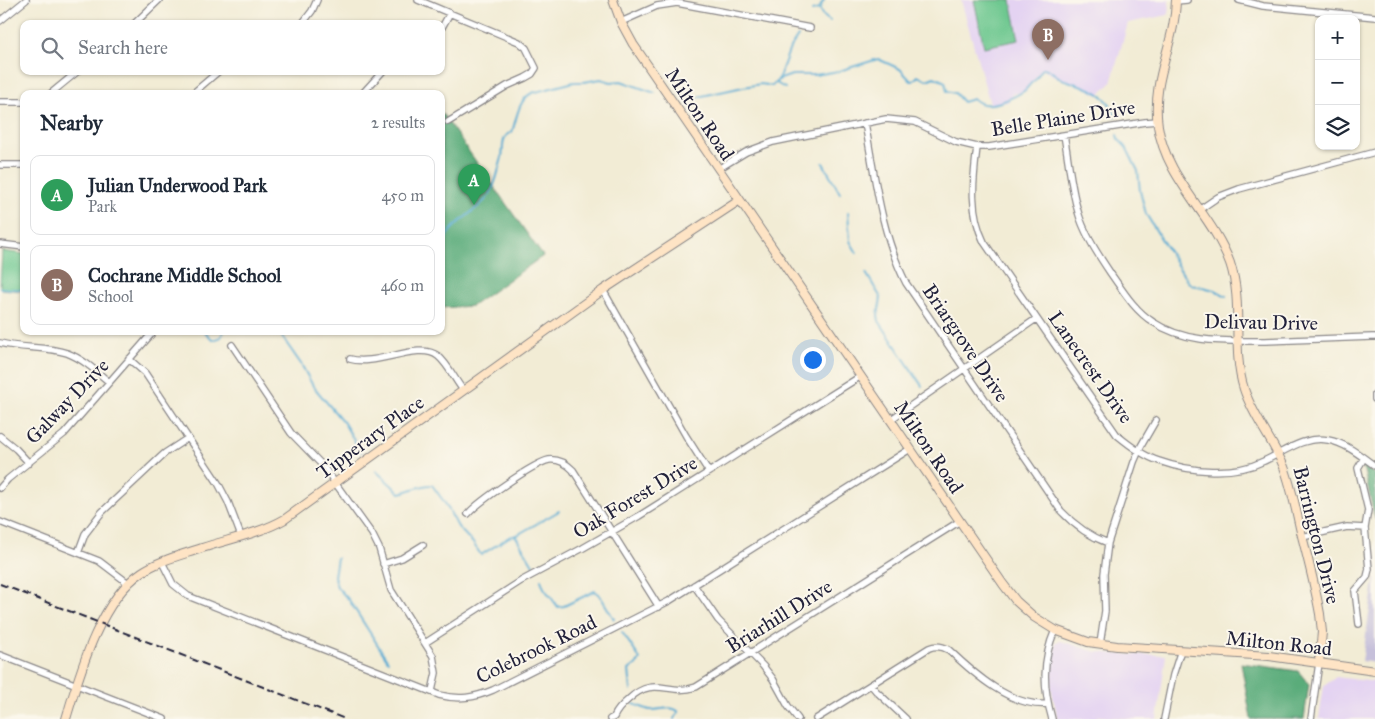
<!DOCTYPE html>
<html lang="en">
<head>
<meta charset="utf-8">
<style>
  :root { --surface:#fff; --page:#f6f6f7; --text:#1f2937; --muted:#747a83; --line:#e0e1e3; --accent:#c8321e }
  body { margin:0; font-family:"IM FELL Great Primer",serif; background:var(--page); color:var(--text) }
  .controls { position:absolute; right:15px; top:15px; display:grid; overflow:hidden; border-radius:10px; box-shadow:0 1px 4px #0004 }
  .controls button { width:45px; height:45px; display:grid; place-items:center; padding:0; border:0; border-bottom:1px solid var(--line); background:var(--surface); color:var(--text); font:25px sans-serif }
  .you { position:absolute; left:812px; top:359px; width:18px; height:18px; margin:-12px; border:4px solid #fff; border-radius:50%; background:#1a73e8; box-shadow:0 0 0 8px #1a73e833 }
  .badge { display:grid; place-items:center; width:32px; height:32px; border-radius:50%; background:var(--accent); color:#fff; font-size:16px; font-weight:700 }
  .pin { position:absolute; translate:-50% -41px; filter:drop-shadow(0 1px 2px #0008) }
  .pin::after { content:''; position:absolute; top:26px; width:18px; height:15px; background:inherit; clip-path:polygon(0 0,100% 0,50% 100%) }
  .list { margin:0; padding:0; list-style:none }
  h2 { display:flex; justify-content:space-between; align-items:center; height:65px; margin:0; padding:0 20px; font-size:21px }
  h2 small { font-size:16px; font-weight:400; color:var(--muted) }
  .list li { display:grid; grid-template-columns:32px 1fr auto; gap:15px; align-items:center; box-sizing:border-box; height:80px; margin:0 10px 10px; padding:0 10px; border:1px solid var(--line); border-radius:10px }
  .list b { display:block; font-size:19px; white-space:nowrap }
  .list p { margin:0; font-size:16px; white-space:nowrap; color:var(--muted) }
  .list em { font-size:16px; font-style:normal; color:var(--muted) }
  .icon { flex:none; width:28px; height:28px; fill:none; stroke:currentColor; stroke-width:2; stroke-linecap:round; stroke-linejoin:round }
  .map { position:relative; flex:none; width:1375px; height:719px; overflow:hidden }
  .search { position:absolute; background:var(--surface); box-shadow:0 1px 4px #0004; left:20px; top:20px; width:425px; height:55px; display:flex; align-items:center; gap:12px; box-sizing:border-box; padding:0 18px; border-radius:10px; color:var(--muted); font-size:19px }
  .panel { position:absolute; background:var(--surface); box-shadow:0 1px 4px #0004; left:20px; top:90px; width:425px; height:245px; border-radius:10px }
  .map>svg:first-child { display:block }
  .built { fill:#e4d3f2 }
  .industrial { fill:#c6c0da }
  .green { fill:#6ec890; stroke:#487566 }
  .forest { fill:#5aac7a; stroke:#3e675a }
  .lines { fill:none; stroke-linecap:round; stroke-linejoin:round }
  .stream { stroke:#57abd3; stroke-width:2 }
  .street-casing { stroke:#8a8788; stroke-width:8 }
  .secondary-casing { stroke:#8a8788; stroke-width:10 }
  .street { stroke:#fff; stroke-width:5.5 }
  .secondary { stroke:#fee4c5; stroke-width:8 }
  .rail { stroke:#22223b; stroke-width:2; stroke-dasharray:8 4; stroke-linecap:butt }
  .labels { text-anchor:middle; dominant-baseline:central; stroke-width:4; stroke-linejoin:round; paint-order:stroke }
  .street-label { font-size:20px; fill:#22223b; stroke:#fbf7ec }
</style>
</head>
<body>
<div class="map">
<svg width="1375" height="719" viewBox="0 0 1375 719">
  <rect width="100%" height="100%" fill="#fbf7ec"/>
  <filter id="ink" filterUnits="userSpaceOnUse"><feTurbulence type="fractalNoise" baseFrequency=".02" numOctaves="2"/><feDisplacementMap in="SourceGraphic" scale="10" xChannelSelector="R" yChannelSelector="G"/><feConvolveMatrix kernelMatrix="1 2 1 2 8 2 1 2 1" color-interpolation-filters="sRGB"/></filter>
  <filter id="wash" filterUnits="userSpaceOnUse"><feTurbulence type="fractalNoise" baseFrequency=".0096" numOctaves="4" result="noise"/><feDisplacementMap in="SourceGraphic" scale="20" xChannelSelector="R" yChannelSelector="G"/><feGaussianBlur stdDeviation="1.12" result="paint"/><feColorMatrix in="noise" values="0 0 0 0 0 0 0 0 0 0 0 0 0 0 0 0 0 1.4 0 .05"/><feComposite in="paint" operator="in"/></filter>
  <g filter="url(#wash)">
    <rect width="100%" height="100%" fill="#f2ecd5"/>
    <path class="built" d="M961,0H1169V6L1168,15L1128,23L1111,83L1099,95L1073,82L1062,80L1041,69L1026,91L1012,94L1008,102L990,104Z
      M1061,641L1093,651L1115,654L1166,655L1157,719H1131L1097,716V719H1058L1051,688L1052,664L1056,642Z
      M1336,677L1375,682V719H1319L1324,686Z"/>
    <path class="industrial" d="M1375,575V663L1362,661Z"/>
    <path class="green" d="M974,0H1011L1019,40L984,47Z
      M2,251L24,254V291L0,289Z"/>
    <path class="forest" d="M441,112L543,256L472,306L441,308Z
      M1363,466L1375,474V519Z
      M1241,663L1298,671L1309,684L1304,719H1251Z"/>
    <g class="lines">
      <path class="stream" d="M820,10L822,15L830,21
        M812,11L819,9L824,0
        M778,80L792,75H815L839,71L878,59L900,69L911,81H913L918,76L927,80L934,77L945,82L947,91L955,93L963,102L973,99C977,101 980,104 984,104C995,106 1015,97 1024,91C1028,88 1030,83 1035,80C1039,76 1039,71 1044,68C1052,70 1054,74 1060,78C1062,80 1066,80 1068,81C1088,88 1109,92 1115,117
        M776,83L785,88
        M681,94L693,98L743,87L761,84L772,86L778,80L790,48L798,36
        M1117,135L1118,139L1126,147L1138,171L1140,191L1146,214L1179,268L1188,282L1193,285L1215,290L1226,296
        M823,163L840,193
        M848,212L850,241L857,253
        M441,255C446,248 443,241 448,234C459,219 476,211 488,197C495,188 498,172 501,161C505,149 499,137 512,132C517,118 518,100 532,93L574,82H584L601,79L611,82L621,81L655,93
        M866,273L881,298L878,315L879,321L922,386
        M0,288L24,290
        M204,331L213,340L221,337L224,331
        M278,331L301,364L313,386L344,423L361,452
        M376,471L400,493C409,491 423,484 432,485L445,503L458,527L473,543L481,555L509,537L517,535L559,511
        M515,535L533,565
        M337,558L334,576L337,587L349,600L388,661
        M541,580L544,588L558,607L564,606L595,591L599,594L614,619
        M622,632L640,659L638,663L629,670L631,690
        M634,704C639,706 645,709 650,710C660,711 671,704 679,712L674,719"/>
    </g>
  </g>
  <g filter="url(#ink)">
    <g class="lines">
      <g class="street-casing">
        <path id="street" d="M418,0L519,42L526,48L536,68L532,74L525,78L507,86L448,122
          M1239,0L1263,6L1375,17
          M1176,1L1187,0
          M0,21L26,0
          M621,22L657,6L677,3L810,28
          M134,24L159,0
          M302,24L312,11L317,0
          M441,29L450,13
          M50,94L78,71
          M192,94L219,71
          M362,94L383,71
          M0,102H24
          M865,123C875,177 881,234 906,283L1061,511C1075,526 1089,536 1108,543
          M1064,135C1069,162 1071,192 1080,218C1087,238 1099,256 1111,274C1123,291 1135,311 1153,322C1186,344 1227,341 1265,341C1301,340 1338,338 1375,337
          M977,147C973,181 969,211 984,242L1117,435C1129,445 1143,456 1159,461C1190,472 1234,476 1264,461C1286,451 1303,436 1328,440C1346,443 1361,456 1375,466
          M0,165H24
          M718,169L746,152L773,142L886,119L915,122L956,142L977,147H989L1145,122L1158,121
          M1199,210L1218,197L1239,189L1375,152
          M0,244L24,247
          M603,290L686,436L709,472
          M0,343C22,349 46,346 67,353C83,359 96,371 109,382
          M232,345L291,433L323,466L372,534L379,548L391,590L433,656L436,673L432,691
          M129,359L145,373L218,483L228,502L241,536
          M350,359C376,367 419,341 438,356C448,364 455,380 463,390
          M1375,394V399
          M890,420L1036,319
          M0,436L16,449L29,463
          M0,488L8,479L64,434L154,331
          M468,514C478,502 534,463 549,460C559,459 566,463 573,470L659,607
          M0,522L99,561L128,583
          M1302,537L1347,527L1365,528
          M78,553L85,534L102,512L165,453L188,438
          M162,562L173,584L188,596L439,695C459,700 474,698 493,690L669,601L910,449
          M383,564L402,558L423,545
          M694,585L718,620L763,666L773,679L788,706L798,719
          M1359,624L1355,591L1367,577L1369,569L1365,528L1368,510L1358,468L1364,458
          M425,643L521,581L583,548L639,516L861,376
          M1100,644L1105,611L1104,574L1108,543L1134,462L1141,446L1156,420
          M0,655L164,719
          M871,685L876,691L906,719
          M610,719L614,717C617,710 623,704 629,699C654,675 669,696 696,687L960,521
          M816,719L929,648C936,645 942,646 949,650C973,673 1012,708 1048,704
          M1052,719C1043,688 1042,660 1055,630
          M1164,719L1173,675L1181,650
          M1311,719L1319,663"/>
      </g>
      <g class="secondary-casing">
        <path id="secondary" d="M613,0L621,22L633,44L1003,584L1016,601L1034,617L1055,630L1088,642L1117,646L1269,656L1375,671
          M1176,0C1175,45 1151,79 1158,126C1166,179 1212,214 1230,263C1244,304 1231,348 1244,389C1253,417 1273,440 1284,467C1292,488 1296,511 1301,532C1308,559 1315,586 1320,614L1322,632L1319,663
          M66,719C80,672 100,600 142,572C160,560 182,555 202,548C230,539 261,533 285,519L603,290L740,200"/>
      </g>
      <use href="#street" class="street"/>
      <use href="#secondary" class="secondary"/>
      <path class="rail" d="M0,584L345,719"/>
    </g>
  </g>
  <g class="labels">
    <g class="street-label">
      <text transform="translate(700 114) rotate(56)">Milton Road</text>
      <text transform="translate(1063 118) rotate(-9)">Belle Plaine Drive</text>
      <text transform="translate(1261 322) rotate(1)">Delivau Drive</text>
      <text transform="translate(966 343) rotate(56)">Briargrove Drive</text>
      <text transform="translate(1091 367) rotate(55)">Lanecrest Drive</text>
      <text transform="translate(67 401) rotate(-46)">Galway Drive</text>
      <text transform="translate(370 437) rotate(-36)">Tipperary Place</text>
      <text transform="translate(929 447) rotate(56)">Milton Road</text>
      <text transform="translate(635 497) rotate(-31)">Oak Forest Drive</text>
      <text transform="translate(1317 535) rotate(76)">Barrington Drive</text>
      <text transform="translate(779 616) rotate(-32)">Briarhill Drive</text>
      <text transform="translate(1279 643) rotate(6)">Milton Road</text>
      <text transform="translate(536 649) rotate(-26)">Colebrook Road</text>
    </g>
  </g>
</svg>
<div class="controls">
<button>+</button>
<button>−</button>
<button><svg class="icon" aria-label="layers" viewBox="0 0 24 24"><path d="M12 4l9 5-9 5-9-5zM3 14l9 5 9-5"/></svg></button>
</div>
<div class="you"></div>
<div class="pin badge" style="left:474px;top:205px;background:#2e9e5b">A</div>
<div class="pin badge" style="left:1048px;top:60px;background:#8d6e63">B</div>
<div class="search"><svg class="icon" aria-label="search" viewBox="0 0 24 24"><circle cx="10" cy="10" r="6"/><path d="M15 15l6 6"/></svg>Search here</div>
<section class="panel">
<h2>Nearby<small>2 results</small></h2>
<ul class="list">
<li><span class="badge" style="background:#2e9e5b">A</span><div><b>Julian Underwood Park</b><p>Park</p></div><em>450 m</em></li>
<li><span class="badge" style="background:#8d6e63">B</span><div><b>Cochrane Middle School</b><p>School</p></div><em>460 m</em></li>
</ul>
</section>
</div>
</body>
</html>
